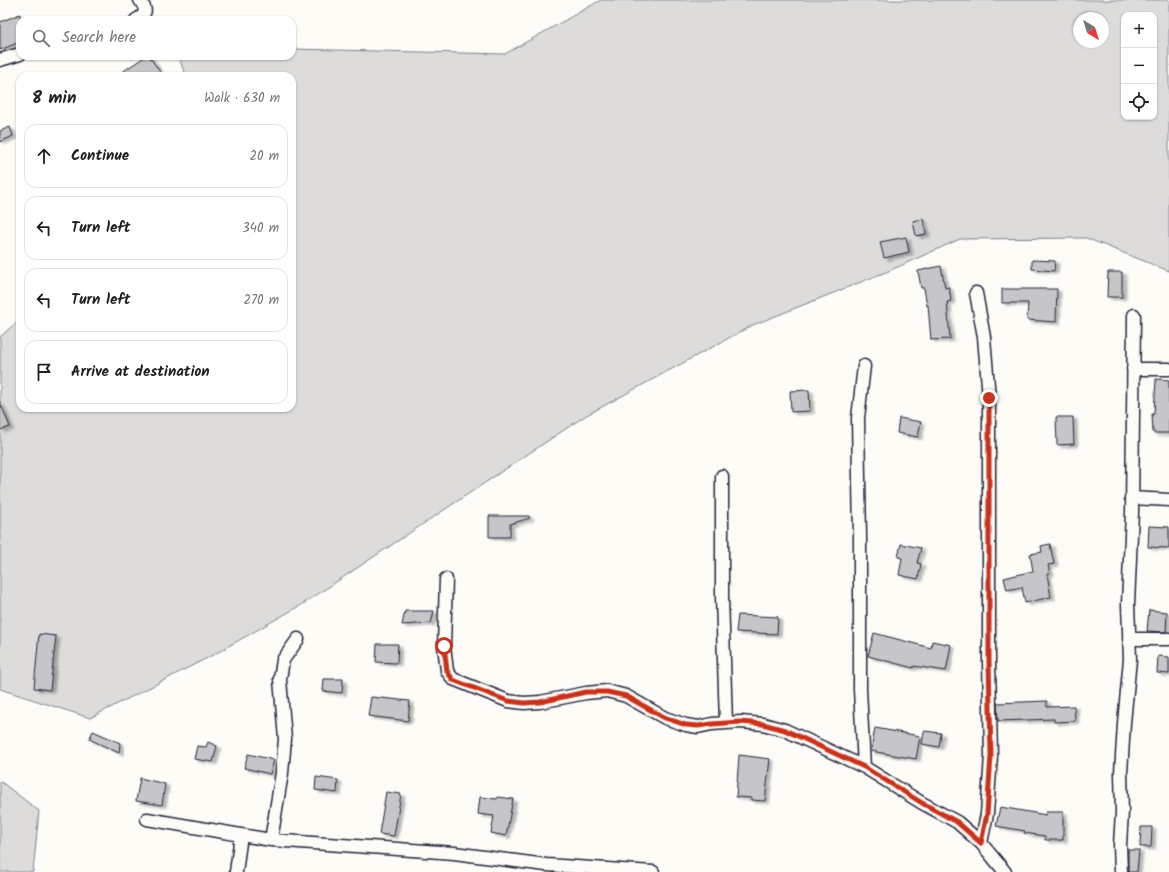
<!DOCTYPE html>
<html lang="en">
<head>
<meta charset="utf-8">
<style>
  :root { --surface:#fff; --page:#f2f2f2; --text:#202124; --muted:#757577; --line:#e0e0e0 }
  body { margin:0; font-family:Kalam,sans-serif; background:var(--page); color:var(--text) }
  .controls { position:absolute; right:12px; top:12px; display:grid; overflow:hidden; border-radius:8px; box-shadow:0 1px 3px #0004 }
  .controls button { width:36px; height:36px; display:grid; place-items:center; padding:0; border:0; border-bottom:1px solid var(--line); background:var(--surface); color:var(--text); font:20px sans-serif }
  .compass { position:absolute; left:1073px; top:12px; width:36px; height:36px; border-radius:50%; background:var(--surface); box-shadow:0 1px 3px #0004; rotate:142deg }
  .stop { position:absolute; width:12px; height:12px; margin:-9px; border:3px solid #c8321e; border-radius:50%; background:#fff }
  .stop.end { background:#c8321e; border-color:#fff; box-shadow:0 1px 4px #0008 }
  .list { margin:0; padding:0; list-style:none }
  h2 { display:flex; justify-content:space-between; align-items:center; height:52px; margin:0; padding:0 16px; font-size:17px }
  h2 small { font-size:13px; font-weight:400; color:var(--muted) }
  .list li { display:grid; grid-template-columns:26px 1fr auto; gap:12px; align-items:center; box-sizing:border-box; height:64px; margin:0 8px 8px; padding:0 8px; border:1px solid var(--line); border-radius:12px }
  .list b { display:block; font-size:15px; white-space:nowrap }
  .list em { font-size:13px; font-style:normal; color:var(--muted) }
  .icon { flex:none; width:22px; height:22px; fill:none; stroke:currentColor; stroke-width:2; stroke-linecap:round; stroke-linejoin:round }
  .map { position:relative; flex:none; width:1169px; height:872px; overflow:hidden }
  .search { position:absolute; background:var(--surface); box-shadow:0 1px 3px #0004; left:16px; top:16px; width:280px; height:44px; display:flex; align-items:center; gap:10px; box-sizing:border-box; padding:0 14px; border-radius:12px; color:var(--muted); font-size:15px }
  .panel { position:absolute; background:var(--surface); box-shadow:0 1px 3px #0004; left:16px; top:72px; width:280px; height:340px; border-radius:12px }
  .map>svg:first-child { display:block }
  .green { fill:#dddcdb; stroke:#807f8b; fill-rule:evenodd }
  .building { fill:#c6c6c8; stroke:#22223b; filter:url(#shadow) }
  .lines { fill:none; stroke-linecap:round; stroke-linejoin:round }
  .minor-casing { stroke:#22223b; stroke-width:15 }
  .minor { stroke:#fdfcf7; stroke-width:12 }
  .route { stroke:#c8321e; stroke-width:5 }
</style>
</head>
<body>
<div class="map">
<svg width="1169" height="872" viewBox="0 0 1169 872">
  <defs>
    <filter id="shadow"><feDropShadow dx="4" dy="2.5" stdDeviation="1" flood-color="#0004"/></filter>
  </defs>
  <rect width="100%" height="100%" fill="#fdfcf7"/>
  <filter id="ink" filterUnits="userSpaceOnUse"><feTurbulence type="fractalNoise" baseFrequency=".025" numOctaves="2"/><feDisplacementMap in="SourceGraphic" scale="8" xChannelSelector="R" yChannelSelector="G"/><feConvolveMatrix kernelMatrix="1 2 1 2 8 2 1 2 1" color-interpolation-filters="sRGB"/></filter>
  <g filter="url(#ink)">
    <path class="green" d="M601,0H1169V271L1086,238L960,239L891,270L753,325L585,416L303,604L213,655L90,718L0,689V337L20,319V408H292V76H186L178,56H292V49L505,54ZM1124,15H1154V117H1124ZM1079,18H1103V42H1079Z
      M0,781L39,811L33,872H0Z"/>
    <path class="building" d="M20,14V42L0,50V22Z
      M146,56H149L163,76H116Z
      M10,127L13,136L0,142V131Z
      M923,219L926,234L916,236L913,221Z
      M906,237L909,252L884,258L880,242Z
      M1032,260L1055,261L1054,271L1032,269Z
      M941,266L945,288L949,287L951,301L947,302L950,339L931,340L928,305L927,306L924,288H921L918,271Z
      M1108,272H1122V297H1107Z
      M1002,289H1057L1056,322L1027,320L1028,303H1002Z
      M1156,379L1169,380V433H1153L1152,414H1154Z
      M809,390L810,411L791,412L790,391Z
      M0,402L10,427L0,430Z
      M1056,417H1073L1074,444L1057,445Z
      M899,418L921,422L918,437L897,433Z
      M489,516H529L530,518L510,524V537H489Z
      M1149,526L1169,527V548L1148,547Z
      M901,544L921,548L917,563L921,564L918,579L899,575L902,558L898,557Z
      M1050,544L1054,564L1048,565L1050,573L1047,574L1051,597L1025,603L1022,587L1007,590L1004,578L1033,571L1030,554L1042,552L1041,546Z
      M1149,610L1167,612L1166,632L1147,631Z
      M405,611H434L431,623L402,625Z
      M738,615L778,617L777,634L736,632Z
      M874,633L931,648L932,641L951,645L946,671L914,666L913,668L868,656Z
      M39,634L56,636L50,690L34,688Z
      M377,644H398L397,663L376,662Z
      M1158,656L1169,657V674L1157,673Z
      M324,679H343L342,693L323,691Z
      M371,697L410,701L408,721L368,716Z
      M1047,701V707L1074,706L1075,721L1054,722V719L998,721L997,703Z
      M875,728L920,736L916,759L871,751Z
      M93,731L120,743L119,753L89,739Z
      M924,731L941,733L939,747L922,744Z
      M208,742L217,746L213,762L194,759L197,746L206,747Z
      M248,754L274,760L270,774L244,768Z
      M739,755L770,759L765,801L751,800V798L736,797Z
      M316,777L338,780L337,793L315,790Z
      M140,778L165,784L162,805L136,801Z
      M386,792L401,794L394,836L379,834Z
      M480,797L497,799L498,797L513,799L506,836L491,833L494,816L478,814Z
      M1000,807L1046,815V812H1063V840H1045V836L1024,833L1025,831L996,826Z
      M1141,827H1152L1151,847H1140Z
      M1128,850H1139L1137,872H1128Z"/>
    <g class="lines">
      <g class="minor-casing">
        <path id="minor" d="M136,20C147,14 147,10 140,0
          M0,60L20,54
          M976,293L984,337L989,398V661L991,756L987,814L981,843
          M1133,369H1169
          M722,476V597L726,723
          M1131,498L1169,500
          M446,579L444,646L447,671L453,679L508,701L524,703L540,702L586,693L607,691L626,696L665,718L686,725L698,727L712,724L741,722L763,724L785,730L864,767L922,803L957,822L981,843L1005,872
          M1129,639H1169
          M864,767L860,689V538L858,418L864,366
          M147,819L271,840L454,853L546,865L653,872
          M271,840L282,773L285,739L280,679L283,660L298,639
          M236,872L241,835
          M1121,872L1120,845L1122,812L1121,773L1124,723L1130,659L1128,604L1132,512L1134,315"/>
      </g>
      <use href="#minor" class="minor"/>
    </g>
  </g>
  <g class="lines" filter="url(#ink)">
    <path class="route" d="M444,646L447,671L453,680L508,701L524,703L540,702L586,692H607L626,696L665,718L686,725L698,726L712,724L740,722L763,724L785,730L864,767L922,803L957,822L981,843L987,814L991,756L989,661V398"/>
  </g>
</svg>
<div class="controls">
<button>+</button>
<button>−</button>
<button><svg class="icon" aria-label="locate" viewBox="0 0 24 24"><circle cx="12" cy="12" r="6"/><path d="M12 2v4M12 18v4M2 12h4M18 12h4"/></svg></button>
</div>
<svg class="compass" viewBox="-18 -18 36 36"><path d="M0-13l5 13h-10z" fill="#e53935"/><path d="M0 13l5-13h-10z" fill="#757577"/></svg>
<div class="stop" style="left:444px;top:646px"></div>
<div class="stop end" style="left:989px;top:398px"></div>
<div class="search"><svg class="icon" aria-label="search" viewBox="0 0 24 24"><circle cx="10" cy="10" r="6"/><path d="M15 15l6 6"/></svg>Search here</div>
<section class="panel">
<h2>8 min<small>Walk · 630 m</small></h2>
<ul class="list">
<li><svg class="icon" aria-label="ahead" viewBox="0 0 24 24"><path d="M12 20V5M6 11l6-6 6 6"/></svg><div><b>Continue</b></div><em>20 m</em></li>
<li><svg class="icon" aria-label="left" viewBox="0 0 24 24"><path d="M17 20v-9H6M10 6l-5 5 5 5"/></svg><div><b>Turn left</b></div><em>340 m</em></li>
<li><svg class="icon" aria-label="left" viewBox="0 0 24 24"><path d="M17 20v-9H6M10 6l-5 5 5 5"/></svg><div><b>Turn left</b></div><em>270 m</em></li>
<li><svg class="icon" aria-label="arrive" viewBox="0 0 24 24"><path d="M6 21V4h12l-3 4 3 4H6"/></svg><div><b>Arrive at destination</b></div></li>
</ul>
</section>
</div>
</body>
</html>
